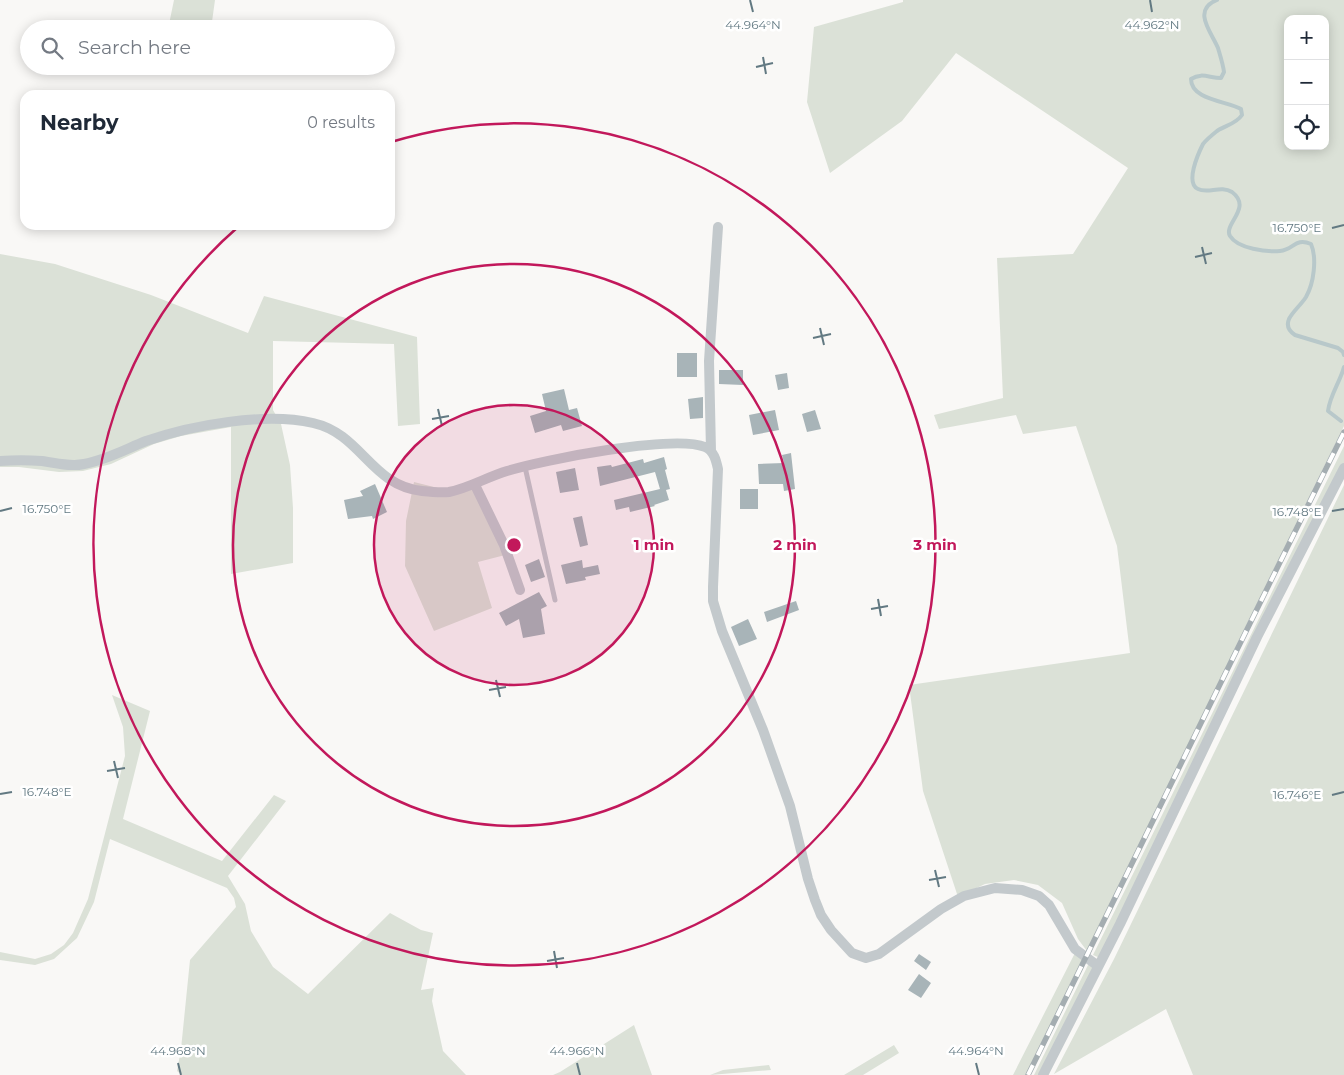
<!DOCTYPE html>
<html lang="en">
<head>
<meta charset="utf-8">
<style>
  :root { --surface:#fff; --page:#f2f2f3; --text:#1f2937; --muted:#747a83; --line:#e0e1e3 }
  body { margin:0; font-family:Montserrat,sans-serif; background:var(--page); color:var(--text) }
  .controls { position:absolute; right:15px; top:15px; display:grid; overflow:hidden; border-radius:10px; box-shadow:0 2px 12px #0003 }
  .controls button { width:45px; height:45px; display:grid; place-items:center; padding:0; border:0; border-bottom:1px solid var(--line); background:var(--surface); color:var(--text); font:25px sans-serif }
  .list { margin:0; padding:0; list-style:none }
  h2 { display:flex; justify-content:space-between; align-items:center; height:65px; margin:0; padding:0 20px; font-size:21px }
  h2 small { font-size:16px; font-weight:400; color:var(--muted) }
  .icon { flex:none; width:28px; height:28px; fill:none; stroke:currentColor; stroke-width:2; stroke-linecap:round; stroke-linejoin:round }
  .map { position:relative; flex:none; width:1344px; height:1075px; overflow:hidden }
  .search { position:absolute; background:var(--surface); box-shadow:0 2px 12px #0003; left:20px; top:20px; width:375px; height:55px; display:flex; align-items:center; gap:12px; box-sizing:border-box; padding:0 18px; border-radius:28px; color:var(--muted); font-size:19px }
  .panel { position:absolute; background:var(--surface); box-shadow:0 2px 12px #0003; left:20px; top:90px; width:375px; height:140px; border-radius:15px }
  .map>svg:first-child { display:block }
  .green { fill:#dbe1d7; fill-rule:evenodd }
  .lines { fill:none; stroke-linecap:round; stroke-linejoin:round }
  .stream { stroke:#b8c8ca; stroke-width:4 }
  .building { fill:#a8b4b8 }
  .lane { stroke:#c3c9cc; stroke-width:5 }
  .street { stroke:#c3c9cc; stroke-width:10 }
  .rail-casing { stroke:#a4adb1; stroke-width:5.5 }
  .rail { stroke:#fff; stroke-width:4; stroke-dasharray:11; stroke-linecap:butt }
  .ticks { fill:none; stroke:#627982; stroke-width:2 }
  .ring { fill:none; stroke:#c2185b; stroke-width:2.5 }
  .ticks-label { font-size:12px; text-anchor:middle; fill:#627982; stroke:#fff; stroke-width:5; stroke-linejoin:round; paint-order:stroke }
  .centre { fill:#c2185b; stroke:#fff; stroke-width:2.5 }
  .ring-label { font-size:15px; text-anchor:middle; font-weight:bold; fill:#c2185b; stroke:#fff; stroke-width:5; stroke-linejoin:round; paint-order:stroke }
</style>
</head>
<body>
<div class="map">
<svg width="1344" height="1075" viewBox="0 0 1344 1075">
  <rect width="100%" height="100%" fill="#f9f8f6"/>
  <path class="green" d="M174,0H215L211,29H168Z
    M903,0H1344V426L1087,951L1078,939L1062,903L1038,885L1014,880L985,884L958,897L923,791L909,685L1130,653L1117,546L1076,426L1023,434L1016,415L939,429L934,415L1003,398L997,258L1073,254L1128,168L956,53L902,121L830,173L807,102L814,27L903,2ZM1288,19H1325V146H1288Z
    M0,254L55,264L151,295L248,333L264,296L417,337L420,424L398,426L394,344L273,341V410L281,424L290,465L293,508V563L231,574V427L181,436L154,444L111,464L83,471L59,472L19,467H0Z
    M1344,446V465L1100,958L1093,955Z
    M414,482L442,489L476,482L513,553L478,562L492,608L434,631L405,566L406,521Z
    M1344,485V1075H1193L1166,1009L1054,1074L1114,959Z
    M112,695L150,711L123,819L222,861L274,795L286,801L228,876L245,904L251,931L273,967L308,994L390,913L421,930L433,933L421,990L434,988L432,1001L443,1051L466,1075H182L177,1071L181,1049L190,960L236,907L234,898L227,888L110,839L94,902L77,938L54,959L35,965L0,960V952L35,959L51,954L64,945L73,933L88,899L125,756L123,727Z
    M1077,949L1084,957L1026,1075H1013Z
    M1090,961L1095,967L1040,1075H1034Z
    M634,1025L652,1075H553L560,1072Z
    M894,1045L899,1053L863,1075H844Z
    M769,1065L771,1070L710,1075L723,1070Z"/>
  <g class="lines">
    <path class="stream" d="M1217,0C1191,10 1212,33 1218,48C1220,55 1223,64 1224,72L1221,78C1209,78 1202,72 1191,79C1191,100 1227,101 1241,109L1242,115C1236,124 1226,125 1217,131C1212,135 1207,139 1203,144C1198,154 1185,183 1198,189C1208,194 1221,185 1232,192C1253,208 1223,224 1230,236C1238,249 1267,252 1280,251C1294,250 1295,237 1311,244C1317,258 1314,283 1306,297C1301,305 1293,311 1289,319C1286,326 1289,331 1295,335L1338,348L1343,352L1344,355
      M1341,421L1328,411C1330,395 1340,382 1344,367"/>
  </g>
  <path class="building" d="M677,353H697V377H677Z
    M719,370H743V385L719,384Z
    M787,373L789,388L778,390L775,375Z
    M564,389L569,410L577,408L582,426L563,431L561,425L535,433L530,416L546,411L542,394Z
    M703,397V418L690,419L688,399Z
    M775,410L779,430L753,435L749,415Z
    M815,410L821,429L807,432L802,414Z
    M791,453L795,489L784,491L783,484H759L758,464L784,463L782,455Z
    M664,457L667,469L665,470L670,489L666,490L669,500L654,505L655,506L630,512L629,507L616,510L614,500L660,489L655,472L600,486L597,467L611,465L612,467L643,459L644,463Z
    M575,468L579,490L560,493L556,472Z
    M375,484L387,512L373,519L372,516L348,519L344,500L363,496L360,491Z
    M740,489H758V509H740Z
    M582,516L588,545L580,547L573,518Z
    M539,559L545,577L531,582L525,565Z
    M582,560L583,568L598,565L600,574L585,577L586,580L566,584L561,565Z
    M539,592L547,606L541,609L545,634L523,638L519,619L506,626L499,613Z
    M796,601L799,610L767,622L764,612Z
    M748,619L757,639L739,646L731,627Z
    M919,954L931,962L926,970L914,961Z
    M919,974L931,983L921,998L908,990Z"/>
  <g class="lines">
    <path class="lane" d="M525,467L555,600"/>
    <path class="street" d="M711,451L709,361L718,227
      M0,461C14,460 28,460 42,461C57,463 70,467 84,464C106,460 126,449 146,441C192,425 265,412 313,423C362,434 370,485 422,491C431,492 440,493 449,492C469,488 487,477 507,471C542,460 674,434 705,447C714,451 716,460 718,469L713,587V601L722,631L763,730L790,806L808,879L815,900L821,915L831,930L852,953L866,958L879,954L941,909L964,896L995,888L1022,890L1039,896L1049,905L1075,949L1098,966
      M475,485L504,545L520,590
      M1043,1075L1120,924L1257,637L1344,468"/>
    <g class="rail-casing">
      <path id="rail" d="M1028,1075L1344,432"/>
    </g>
    <use href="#rail" class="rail"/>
  </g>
  <path class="ticks" d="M750,0L753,12M1150,0L1152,12M763,57L766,74M756,67L773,63M1332,228L1344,225M1202,247L1206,264M1195,257L1212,253M820,328L824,345M813,338L831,334M438,409L442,426M432,419L449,416M0,511L12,508M1332,511L1344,509M878,599L881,616M871,609L888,606M496,680L500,697M489,690L506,687M114,761L118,778M107,771L125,768M0,794L12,792M1332,795L1344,792M935,870L939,887M929,880L946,877M554,951L557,968M547,961L564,958M178,1063L181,1075M577,1063L580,1075M976,1063L979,1075"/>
  <circle cx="514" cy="545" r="140" fill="#c2185b" fill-opacity=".12"/>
  <g class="ring">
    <circle cx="514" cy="545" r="140"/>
    <circle cx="514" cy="545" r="281"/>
    <path d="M391 142A421 421 0 1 1 238 227"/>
  </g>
  <g class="ticks-label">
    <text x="753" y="29">44.964°N</text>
    <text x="1152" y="29">44.962°N</text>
    <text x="1297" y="232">16.750°E</text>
    <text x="47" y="513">16.750°E</text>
    <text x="1297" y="516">16.748°E</text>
    <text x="47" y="796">16.748°E</text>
    <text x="1297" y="799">16.746°E</text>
    <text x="178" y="1055">44.968°N</text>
    <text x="577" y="1055">44.966°N</text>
    <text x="976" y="1055">44.964°N</text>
  </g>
  <circle cx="514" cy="545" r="8" class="centre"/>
  <g class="ring-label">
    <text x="654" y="550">1 min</text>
    <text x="795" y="550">2 min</text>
    <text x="935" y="550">3 min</text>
  </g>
</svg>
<div class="controls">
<button>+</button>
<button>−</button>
<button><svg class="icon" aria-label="locate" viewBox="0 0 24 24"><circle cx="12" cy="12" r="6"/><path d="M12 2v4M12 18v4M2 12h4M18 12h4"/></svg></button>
</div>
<div class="search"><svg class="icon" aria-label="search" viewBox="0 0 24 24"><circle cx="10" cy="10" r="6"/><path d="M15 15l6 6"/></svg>Search here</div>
<section class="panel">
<h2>Nearby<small>0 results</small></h2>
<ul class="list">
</ul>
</section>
</div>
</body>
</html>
